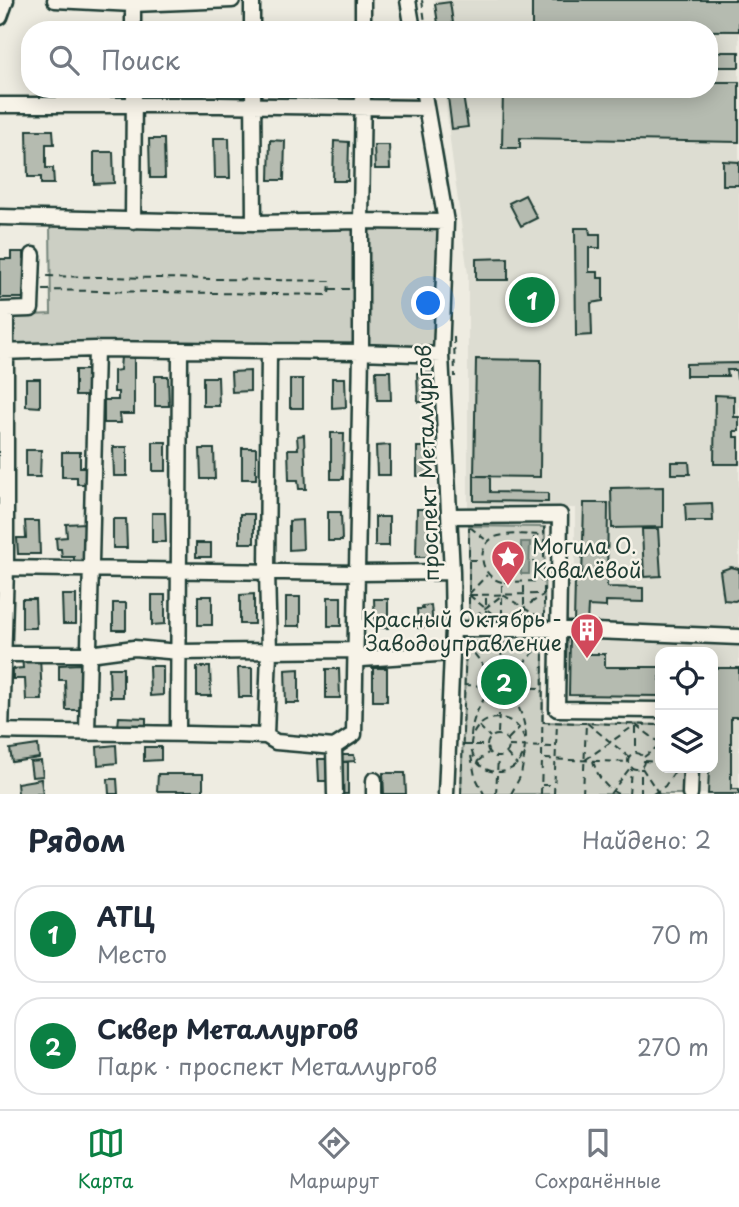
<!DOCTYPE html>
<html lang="ru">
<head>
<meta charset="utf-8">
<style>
  :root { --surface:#fff; --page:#f6f6f7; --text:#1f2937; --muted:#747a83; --line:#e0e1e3; --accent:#0b8043 }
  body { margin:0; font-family:"Playpen Sans",sans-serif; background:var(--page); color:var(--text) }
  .controls { position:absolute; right:21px; bottom:21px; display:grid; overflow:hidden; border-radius:14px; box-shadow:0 4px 18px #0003 }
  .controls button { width:63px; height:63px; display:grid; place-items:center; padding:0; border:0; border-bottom:2px solid var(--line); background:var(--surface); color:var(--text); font:35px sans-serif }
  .you { position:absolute; left:429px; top:304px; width:24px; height:24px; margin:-18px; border:5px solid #fff; border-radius:50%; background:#1a73e8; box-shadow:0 0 0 10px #1a73e833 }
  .badge { display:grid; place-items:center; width:46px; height:46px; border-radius:50%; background:var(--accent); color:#fff; font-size:23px; font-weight:700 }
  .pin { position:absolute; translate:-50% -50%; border:4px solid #fff; box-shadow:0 2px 7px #0006 }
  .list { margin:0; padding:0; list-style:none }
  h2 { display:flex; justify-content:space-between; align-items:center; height:91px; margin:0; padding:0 28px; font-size:30px }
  h2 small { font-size:23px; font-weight:400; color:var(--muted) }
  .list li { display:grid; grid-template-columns:46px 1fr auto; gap:21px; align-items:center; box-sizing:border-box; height:98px; margin:0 14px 14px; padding:0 14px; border:2px solid var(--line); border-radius:28px }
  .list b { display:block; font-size:26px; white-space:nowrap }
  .list p { margin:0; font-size:23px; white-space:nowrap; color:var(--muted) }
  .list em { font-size:23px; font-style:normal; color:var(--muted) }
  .icon { flex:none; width:38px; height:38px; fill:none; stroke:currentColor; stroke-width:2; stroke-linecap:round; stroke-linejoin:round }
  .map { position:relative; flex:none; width:739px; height:794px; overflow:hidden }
  .search { position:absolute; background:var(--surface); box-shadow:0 4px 18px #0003; left:21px; right:21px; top:21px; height:77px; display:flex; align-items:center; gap:18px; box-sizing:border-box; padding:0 24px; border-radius:28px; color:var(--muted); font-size:26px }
  .sheet { height:315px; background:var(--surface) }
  nav { display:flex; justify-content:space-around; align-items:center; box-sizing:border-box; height:98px; border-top:2px solid var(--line); background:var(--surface); font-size:19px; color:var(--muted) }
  nav a { display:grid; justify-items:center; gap:4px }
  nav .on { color:var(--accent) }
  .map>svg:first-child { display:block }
  .built { fill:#ddddd2 }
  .green { fill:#cccfc4; stroke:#76867c; stroke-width:2 }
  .water { fill:#9fa99f; stroke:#6c7e74; stroke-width:2 }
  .building { fill:#b5bbb0; stroke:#1f3d34; stroke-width:2 }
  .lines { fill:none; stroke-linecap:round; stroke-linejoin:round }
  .minor-casing { stroke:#1f3d34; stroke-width:19 }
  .path { stroke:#1f3d34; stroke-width:2; stroke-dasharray:7 5; stroke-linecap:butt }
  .minor { stroke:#f7f3e8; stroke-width:14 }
  .labels { text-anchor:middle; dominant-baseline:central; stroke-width:5; stroke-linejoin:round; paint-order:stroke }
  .street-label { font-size:21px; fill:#1f3d34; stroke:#f7f3e8 }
  .poi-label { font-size:21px; fill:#1f3d34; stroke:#f7f3e8; text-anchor:start }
</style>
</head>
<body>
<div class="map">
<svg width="739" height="794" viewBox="0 0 739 794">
  <rect width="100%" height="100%" fill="#eeece1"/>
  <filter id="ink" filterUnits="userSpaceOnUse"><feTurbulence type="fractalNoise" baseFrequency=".0143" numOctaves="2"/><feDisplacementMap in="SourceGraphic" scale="14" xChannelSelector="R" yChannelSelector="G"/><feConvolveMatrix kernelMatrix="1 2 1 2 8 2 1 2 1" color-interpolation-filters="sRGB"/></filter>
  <g filter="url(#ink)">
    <path class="built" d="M435,0H739V794H697L696,768H713V652H660V704L563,700V630H565L567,566H575V508L468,507V274L452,157L444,89H709V30H438Z"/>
    <path class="green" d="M50,221H443L441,350L13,346L12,316L51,314Z
      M469,526L545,527L544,621H469Z
      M466,642L543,643V722L660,725V768H685L684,794H461Z"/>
    <path class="water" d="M521,542H530L529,574H521V559H507L503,562L499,558L501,554H503L507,556H521Z"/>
    <path class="building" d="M532,0H739V31L532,30Z
      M450,2L454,30H439L435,4Z
      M709,52H739V67H709Z
      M709,82H739V142L520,138V148H502L503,89H709Z
      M447,89H462L468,127L452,129Z
      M27,130H53L54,144H46V168H53L54,184H41V177H28Z
      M214,138H229L230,178H215Z
      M149,139H164L165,178H150Z
      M270,140L285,141L284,180H269Z
      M334,141L349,142L348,181H333Z
      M374,145H389L390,169H375Z
      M94,152H113L114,183L94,184Z
      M723,161L739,162V185H723Z
      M525,195L537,218L521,226L509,203Z
      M575,228H589L590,234H600V248H589V272H598V278H603V301L591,303L592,335L576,336Z
      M11,252H24V258H28V291H23V298H0V259H11Z
      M508,258V280H476V259Z
      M526,279H539L538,322L525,321Z
      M121,356H134V414H120L121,423H104V400H118V392H114V371L120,370Z
      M476,359L541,360L540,477L474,476Z
      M739,363V379H737L736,370H727L728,376H686V364Z
      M75,370H92L91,396H75Z
      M250,371V391L232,392L231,372Z
      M376,371H390L391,400H377Z
      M417,373H431V402H418Z
      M155,376H168L169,406H155Z
      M203,377H218L219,406H203Z
      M332,378H345L346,407L332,408Z
      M26,379H40V407L26,406Z
      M290,379H303V408H290Z
      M715,395L734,396V417H739V431H734V437H739V464H714Z
      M331,433H344L343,479H331Z
      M304,435L306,489H299L298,480H289L288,449H298L297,436Z
      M153,442H166V471H153Z
      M390,445V475H377L376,446Z
      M113,447H127V476H114Z
      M417,447H430L431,476H417Z
      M242,448H256V479H242Z
      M200,449H214L215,479H201Z
      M26,450H41L40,477H26Z
      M62,452H80V467H90V484H77V477H62Z
      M671,462H689L690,474H671Z
      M474,476H490V492L548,493V502L474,501Z
      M663,487V527L612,528L611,488Z
      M584,503H608L607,587L643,588V602L606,601V607L588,606L587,623H574L575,580H582Z
      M712,503L713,521H686L685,504Z
      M417,509H429V557H416Z
      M328,512H341L342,541H328Z
      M152,513H165L166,542H152Z
      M240,514H254V543H240Z
      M375,517H389V546H375Z
      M113,519H126L127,548H113Z
      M302,520L303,549L289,550V521Z
      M25,521H39L40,554H18L17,538H26Z
      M85,523L88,565L74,566V557H62L61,549H57L56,538L67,537L66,524Z
      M642,529H658L661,576L644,577Z
      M196,543H211V557H196Z
      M731,567L739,569V599L735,601L724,600L720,571Z
      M254,594V624H240V595Z
      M62,595H76V624H63Z
      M152,595H165V624L152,625Z
      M198,596H212V625H198Z
      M286,597H300V626H286Z
      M328,597H341V626H328Z
      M22,599H35L36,628H22Z
      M374,599H388V628H375Z
      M113,603H126V630H113Z
      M431,605L433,627L418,628L417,609H423L422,606Z
      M570,634H589V654H605V667H660V696L569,695Z
      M40,656L42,700H26L25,679H13V669L23,668L22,657Z
      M80,664V710H66L65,680H59V665Z
      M149,666H163V695L150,696Z
      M197,667H210L211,696H197Z
      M109,668H123V697H110Z
      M238,668H252V697H239Z
      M373,668H387V701H373Z
      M713,668H739V717H731V789H739V794H708L709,768H713Z
      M299,669V703H286L285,670Z
      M326,669H339L340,698H326Z
      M119,717L146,718V728L118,726Z
      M38,745L39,758L12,762L10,749Z
      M116,745L117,763L98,765L97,747Z
      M144,747H161V760L144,761Z
      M339,755H354L355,761L340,762Z
      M318,759H330V781H319Z
      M41,761L43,776L32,777L30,762Z
      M340,762H348V794H340Z
      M383,773H405L406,794H384Z
      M158,774H203V791H157Z
      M41,779L43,794H18L17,783Z
      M108,779H117L118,794H109Z"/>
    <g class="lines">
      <g class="minor-casing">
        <path id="minor" d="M55,0L133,4L232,0
          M252,0V30
          M363,0V30
          M408,0L413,30
          M133,4V30
          M0,17L6,0
          M253,89L254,223
          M423,89L446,222L441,355L452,572L453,629L446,794
          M0,105H219L426,108
          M0,217L254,223L361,221L446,222
          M133,221L134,89
          M0,310L31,309L33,255
          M0,352L96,349L361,352L441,355
          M450,516L560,515L557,709L660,710
          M0,568L357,573L452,572
          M453,629H547L739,637
          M0,654H89L134,648L179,652L355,650L362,659L452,653
          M0,731C89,733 178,733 266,736L276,742L334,747
          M1,731L6,568V310
          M87,733L96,349
          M178,733L180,350
          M266,736L269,651L267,571L269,351
          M374,780V794
          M335,794L334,747L354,734L361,352V221L363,89
          M690,794L691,768"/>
      </g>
      <path class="path" d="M422,0L426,30
        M330,289H349
        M43,290L329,295L330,281L44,276
        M454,337L455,377
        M470,527L487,541
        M534,537V580
        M470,560H482
        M502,582C481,578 475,548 493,538C504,532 531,535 544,535
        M469,594L487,575
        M469,595L495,616
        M470,595L544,594
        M503,595L537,616
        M469,616V527
        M475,616L501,596
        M502,616V582L542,581
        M486,617V595
        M510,617L543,595
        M524,617V581
        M544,618V527
        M467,644L496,682
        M500,680L502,643
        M494 687a6 6 0 1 1 12 0a6 6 0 1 1-12 0Z
        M505,682L541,645
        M464,685L493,686
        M507,687C518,703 526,721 526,740
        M508,687L541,688
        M471 745a27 27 0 1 1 54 0a27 27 0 1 1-54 0Z
        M543,722L660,725
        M587,723L629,757
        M636,725L660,743
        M479,726L490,737
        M636,727V752
        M498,733L500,693
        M487 746a11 11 0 1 1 22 0a11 11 0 1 1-22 0Z
        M471,736C472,717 481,701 494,686
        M508,739L519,728
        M463,745H486
        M509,746L555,747
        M628 761a8 8 0 1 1 16 0a8 8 0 1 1-16 0Z
        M507,754L517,765
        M471,756L475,776L484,794
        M644,757L660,745
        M585,760L635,725
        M593,761C597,775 604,787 618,794
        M644,761L660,762
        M477,762L488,753
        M642,768L659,794
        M542,785H554
        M461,794L466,642L543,643L542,759L628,762
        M496,794L498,757
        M511,794L521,775L525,753
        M541,794L542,760
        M554,794L557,723
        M583,794L586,723
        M610,794L630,768
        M629,794L631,769
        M641,794V768
        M653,794L665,786L677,768"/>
      <use href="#minor" class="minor"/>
    </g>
  </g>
  <defs>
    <g id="sight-pin" transform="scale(1.75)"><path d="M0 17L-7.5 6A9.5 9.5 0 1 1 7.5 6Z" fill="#d1495b" stroke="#f7f3e8"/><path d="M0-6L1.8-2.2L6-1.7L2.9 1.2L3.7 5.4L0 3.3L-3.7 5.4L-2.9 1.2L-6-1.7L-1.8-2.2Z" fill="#fff"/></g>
    <g id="building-pin" transform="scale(1.75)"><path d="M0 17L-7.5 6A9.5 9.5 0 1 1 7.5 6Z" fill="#d1495b" stroke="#f7f3e8"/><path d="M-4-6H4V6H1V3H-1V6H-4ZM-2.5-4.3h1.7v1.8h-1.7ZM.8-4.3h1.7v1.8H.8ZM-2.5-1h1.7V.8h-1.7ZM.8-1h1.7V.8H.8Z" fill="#fff"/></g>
  </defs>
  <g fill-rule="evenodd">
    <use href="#sight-pin" x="508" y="557"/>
    <use href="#building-pin" x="587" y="630"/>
  </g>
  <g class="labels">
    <g class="street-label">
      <text transform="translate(426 463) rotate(-92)">проспект Металлургов</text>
    </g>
    <g class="poi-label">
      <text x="532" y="545">Могила О.<tspan x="532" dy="24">Ковалёвой</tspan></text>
      <text x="562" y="618" text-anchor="end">Красный Октябрь -<tspan x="562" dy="24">Заводоуправление</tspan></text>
    </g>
  </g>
</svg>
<div class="controls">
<button><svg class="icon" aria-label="locate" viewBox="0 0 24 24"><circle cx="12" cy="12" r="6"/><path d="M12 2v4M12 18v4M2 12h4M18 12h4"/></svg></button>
<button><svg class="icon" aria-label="layers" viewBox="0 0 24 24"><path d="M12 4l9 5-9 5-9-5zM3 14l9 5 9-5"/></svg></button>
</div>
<div class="you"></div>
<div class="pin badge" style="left:532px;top:300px">1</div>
<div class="pin badge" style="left:504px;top:682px">2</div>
<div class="search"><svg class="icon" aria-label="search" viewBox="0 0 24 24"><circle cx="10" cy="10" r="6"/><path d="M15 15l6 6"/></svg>Поиск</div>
</div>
<section class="sheet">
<h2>Рядом<small>Найдено: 2</small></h2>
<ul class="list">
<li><span class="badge">1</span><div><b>АТЦ</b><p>Место</p></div><em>70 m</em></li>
<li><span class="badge">2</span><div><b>Сквер Металлургов</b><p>Парк · проспект Металлургов</p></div><em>270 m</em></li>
</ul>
</section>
<nav>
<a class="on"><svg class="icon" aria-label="map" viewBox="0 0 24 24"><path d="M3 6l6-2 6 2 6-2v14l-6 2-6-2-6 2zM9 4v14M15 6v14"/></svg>Карта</a>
<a><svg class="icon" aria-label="directions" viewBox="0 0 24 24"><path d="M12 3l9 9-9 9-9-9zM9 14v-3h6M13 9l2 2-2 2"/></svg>Маршрут</a>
<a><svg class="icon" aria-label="saved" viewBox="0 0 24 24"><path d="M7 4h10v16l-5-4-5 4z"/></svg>Сохранённые</a>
</nav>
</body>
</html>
